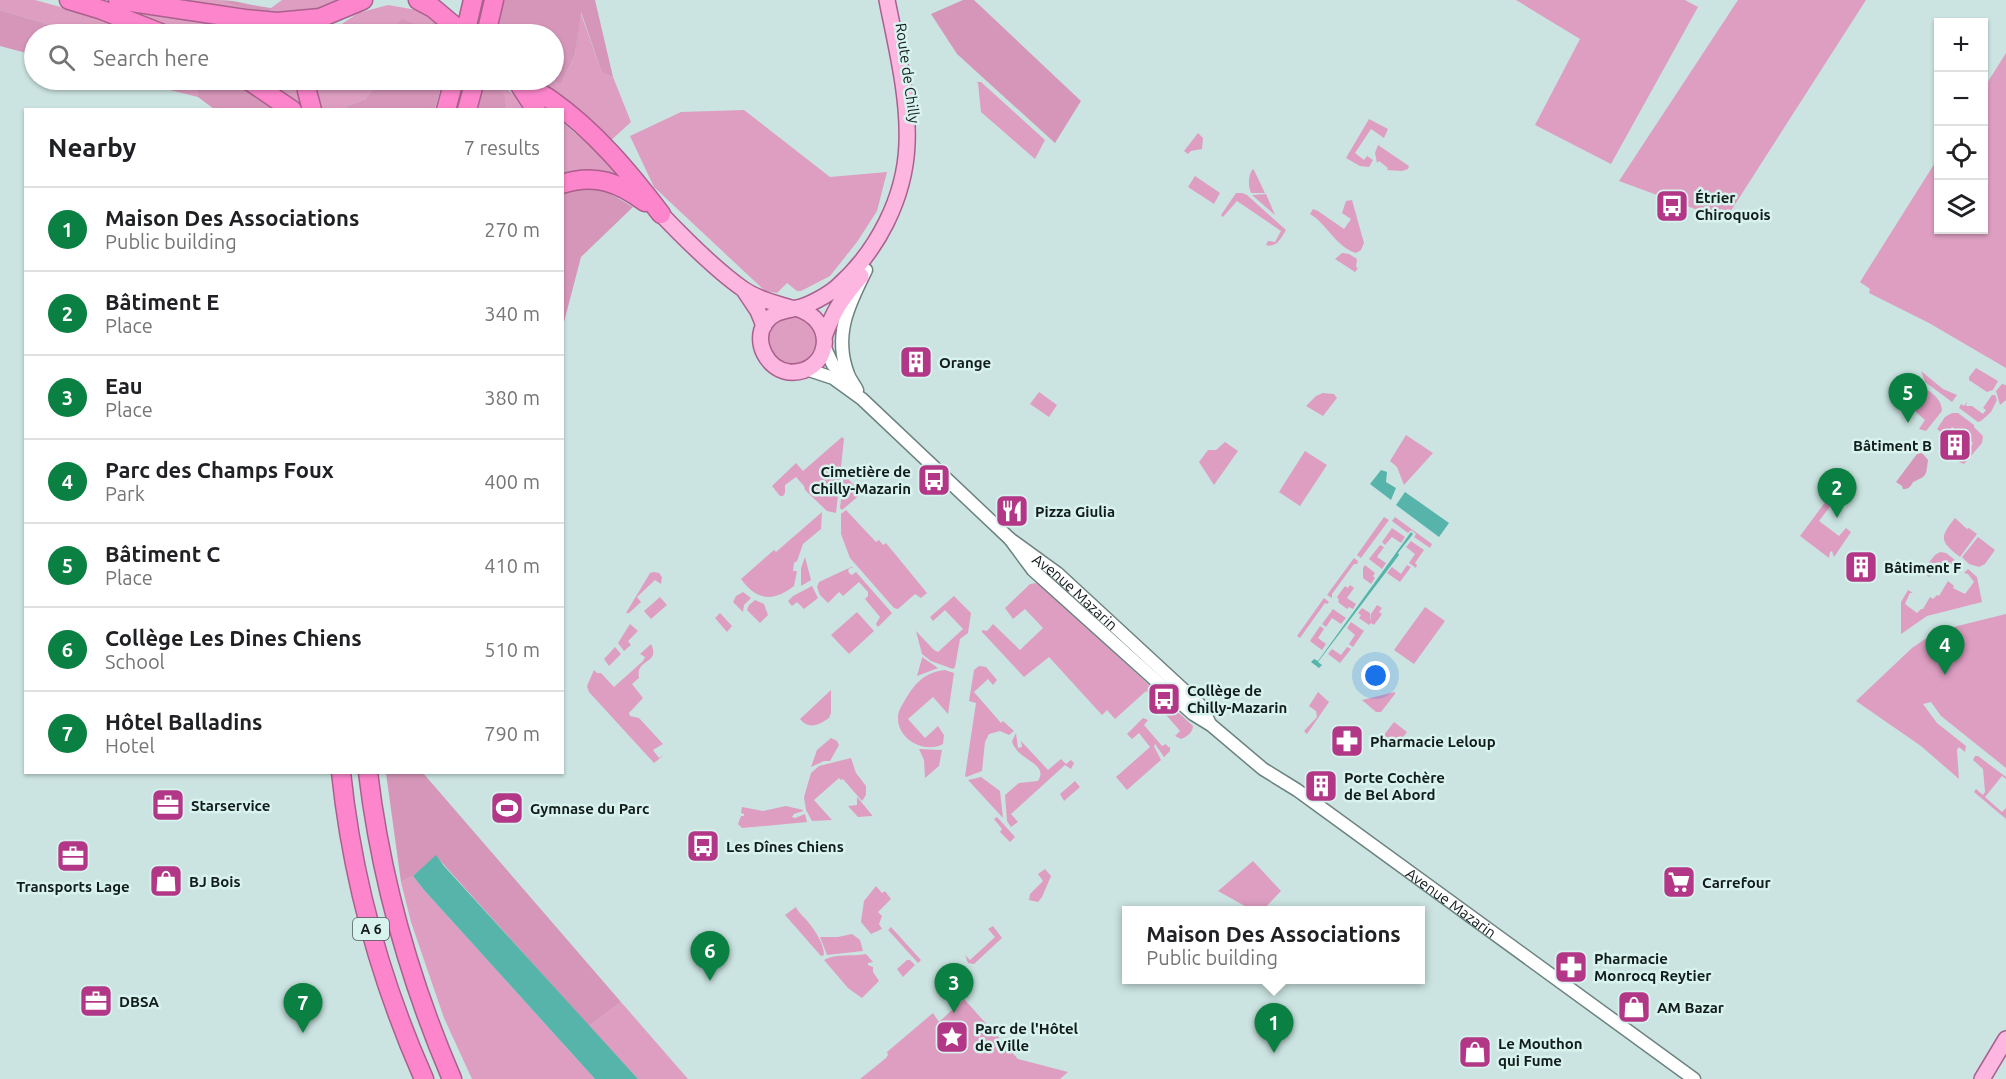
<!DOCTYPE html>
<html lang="en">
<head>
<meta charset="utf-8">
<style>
  :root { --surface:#fff; --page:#f2f2f2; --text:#202124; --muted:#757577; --line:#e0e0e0; --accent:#0b8043 }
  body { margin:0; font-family:Ubuntu,sans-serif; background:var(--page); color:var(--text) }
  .controls { position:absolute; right:18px; top:18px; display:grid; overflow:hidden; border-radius:0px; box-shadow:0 2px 4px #0004 }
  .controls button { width:54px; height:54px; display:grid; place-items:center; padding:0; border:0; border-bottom:2px solid var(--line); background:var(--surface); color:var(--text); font:30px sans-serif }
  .you { position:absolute; left:1376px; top:676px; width:21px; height:21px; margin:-15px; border:4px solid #fff; border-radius:50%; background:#1a73e8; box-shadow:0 0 0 9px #1a73e833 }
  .badge { display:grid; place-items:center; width:39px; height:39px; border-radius:50%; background:var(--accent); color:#fff; font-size:20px; font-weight:700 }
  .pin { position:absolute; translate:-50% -50px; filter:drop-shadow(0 2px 3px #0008) }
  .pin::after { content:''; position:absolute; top:32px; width:21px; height:18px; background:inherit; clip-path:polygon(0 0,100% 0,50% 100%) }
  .popup { position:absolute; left:1122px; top:906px; width:303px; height:78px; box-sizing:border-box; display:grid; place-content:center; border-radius:0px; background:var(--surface); filter:drop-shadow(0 2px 4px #0005); font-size:20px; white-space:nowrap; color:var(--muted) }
  .popup b { font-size:22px; color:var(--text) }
  .popup::after { content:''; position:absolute; left:50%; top:100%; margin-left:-12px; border:12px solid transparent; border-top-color:var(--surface) }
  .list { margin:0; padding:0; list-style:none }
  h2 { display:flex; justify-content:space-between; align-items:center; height:78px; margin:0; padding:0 24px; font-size:26px }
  h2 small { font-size:20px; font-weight:400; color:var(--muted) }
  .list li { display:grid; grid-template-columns:39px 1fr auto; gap:18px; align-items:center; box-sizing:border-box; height:84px; padding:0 24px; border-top:2px solid var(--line) }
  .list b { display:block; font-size:22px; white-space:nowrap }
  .list p { margin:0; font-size:20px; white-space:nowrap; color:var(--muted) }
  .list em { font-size:20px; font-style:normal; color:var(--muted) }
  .icon { flex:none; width:33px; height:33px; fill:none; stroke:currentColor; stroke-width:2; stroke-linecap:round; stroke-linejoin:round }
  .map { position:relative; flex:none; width:2006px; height:1079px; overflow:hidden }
  .search { position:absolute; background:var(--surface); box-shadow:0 2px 4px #0004; left:24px; top:24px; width:540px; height:66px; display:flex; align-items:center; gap:15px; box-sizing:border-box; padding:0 21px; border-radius:33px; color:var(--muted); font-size:22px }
  .panel { position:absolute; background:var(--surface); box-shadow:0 2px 4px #0004; left:24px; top:108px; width:540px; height:666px; border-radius:0px }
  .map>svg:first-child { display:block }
  .green { fill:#dd9ec1 }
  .forest { fill:#d696b9 }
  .water { fill:#57b4ab }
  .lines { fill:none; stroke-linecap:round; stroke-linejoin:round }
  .minor-casing { stroke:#6c8380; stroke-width:15 }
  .major-casing { stroke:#aa608d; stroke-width:18 }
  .highway-casing { stroke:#aa608d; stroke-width:21 }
  .minor { stroke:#fff; stroke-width:12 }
  .major { stroke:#fdb6e0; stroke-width:15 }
  .highway { stroke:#fc85cb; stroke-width:18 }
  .labels { text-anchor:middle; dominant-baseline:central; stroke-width:5; stroke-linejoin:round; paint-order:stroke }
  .shield { fill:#d8f2ee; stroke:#4d5c5a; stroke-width:1.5 }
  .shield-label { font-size:14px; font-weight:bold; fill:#121c1b }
  .street-label { font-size:15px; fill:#121c1b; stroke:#d8f2ee }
  .poi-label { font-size:15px; font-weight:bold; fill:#121c1b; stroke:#d8f2ee; text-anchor:start }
</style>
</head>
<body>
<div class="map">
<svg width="2006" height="1079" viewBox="0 0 2006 1079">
  <rect width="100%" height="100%" fill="#cbe4e1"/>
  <path class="green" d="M0,0H35L97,17L145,34H75L67,30L0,10Z
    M174,0H218L248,8L206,6Z
    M282,0H342L322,9L270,16L271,8Z
    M1516,0H1685L1698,7L1611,164L1535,125L1580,39Z
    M1738,0H1866L1725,220L1619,181Z
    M107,4L293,28H310L308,34H177Z
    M388,5L417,10L437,18L426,28L387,32V34H327L358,13Z
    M580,11L602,73L613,77L631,122L607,144L526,80H552L561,85L575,54Z
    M2006,53V368L1929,323L1869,293L1870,289L1860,282L1938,158V230H1984V88Z
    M129,80H198V97Z
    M264,80H298L304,109Z
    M314,80H380L365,99L347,106L346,109H322Z
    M976,82H981L1045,140L1035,159L981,112L978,83Z
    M501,85L516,96L523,109H507Z
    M744,110L830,177L887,172L877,211L857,242L830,276L801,291H797L787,283L777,293L765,291L654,187L630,136L681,112Z
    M1369,119L1388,129L1384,138L1371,129L1355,153L1364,160L1367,156L1373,160L1369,167L1360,166L1346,158Z
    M562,122L597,152L625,181L563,176Z
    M1198,133L1203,138L1202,149L1191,151L1188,154L1184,151Z
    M1378,145L1409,166L1408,169L1402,171L1387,170L1388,168L1379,161L1377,163L1375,153Z
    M1253,169L1254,170L1265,193H1251C1248,186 1248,174 1253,169Z
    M1195,176L1220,193L1214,204L1188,187Z
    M1236,193H1242L1247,195L1286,230C1281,238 1277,248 1266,245L1268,241L1275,242L1281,231L1237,201L1223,217L1221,215Z
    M1266,194L1275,215L1252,195Z
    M1352,200L1364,243L1361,250L1356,253C1336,247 1327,224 1310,214L1313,209L1318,211L1344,229L1351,219L1342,213L1346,201Z
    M1342,253L1349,254L1357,259L1356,267L1358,268L1355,272L1335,259Z
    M793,313L816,325L818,350C814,354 809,361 804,363C777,373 754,340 776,321C780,317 787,316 793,313Z
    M1976,368L1998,381L1993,390L1987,392L1969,380V377Z
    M1921,371L1943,389L1957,395L1952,402L1925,382Z
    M2002,384L2006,385V400L2000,405L1996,391Z
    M1916,386C1928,388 1942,398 1942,411L1926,431L1919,429L1925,420L1901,399L1908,389Z
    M1039,392L1057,405L1049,417L1030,404Z
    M1323,393L1334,394L1337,398L1323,416L1306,406L1316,396Z
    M1992,395H1995L1997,400L1991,412L1981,421L1978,422L1959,408L1961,404L1964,406L1967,402L1966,406H1972L1983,414L1986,410L1983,408Z
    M1952,413H1958L1974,425V427L1983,436L1982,443L1964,464L1959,462L1973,443L1952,427L1946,436L1937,429L1945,417Z
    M1406,435L1433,453L1404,485L1397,467L1390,461Z
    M842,437L844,439L836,513L827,511L805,490L804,486L796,477L785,485V493L783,496H780L772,486L796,463L803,471Z
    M1225,442L1238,451L1214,485L1199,462L1208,450H1216Z
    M1305,451L1327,465L1300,506L1279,492Z
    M844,475L862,493L842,510L840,508Z
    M1829,497L1834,501L1819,521L1839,536L1846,528L1851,532L1834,557L1832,551L1830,552L1829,558L1800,536Z
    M846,510L876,542L879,540L883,545L886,543L927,593L921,598L915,594L898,609L894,608L850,558L841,534V514Z
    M822,512L821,529L803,544L797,561L794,563L793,571H797L794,586C773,602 757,601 741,579L774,550L776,552Z
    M1384,517L1389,520L1361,558L1357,555Z
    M1395,517L1432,544L1430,548L1414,537L1416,534L1411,530L1408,533L1392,521Z
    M1955,518L1967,529L1969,528L1977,534L1960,557C1940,541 1939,538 1955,518Z
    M1392,528L1405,537L1401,543L1392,537L1385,545L1382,542Z
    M1978,537L1995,550L1985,564L1979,567L1969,564L1962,557Z
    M1411,541L1424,550L1415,563L1417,565L1416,568L1409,563L1415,554L1406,547Z
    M1380,545L1384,547L1377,557L1386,563L1382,569L1369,559Z
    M1940,552L1946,553L1955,560L1942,576L1935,571L1929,577L1922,571L1935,555Z
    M805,557L811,580L801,586V568Z
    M1354,558L1358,561L1357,564H1354L1332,594V598L1327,595Z
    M1365,565L1375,573L1373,576L1375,578L1371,584L1363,578V568Z
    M1407,565L1411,567L1400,582L1387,573L1392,567L1401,574Z
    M852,567L853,568H850L848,570L849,573L852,575L856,572L892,613L878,627L876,624L880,617L865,599L868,596V592L859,582L843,596L839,592L828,603L820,595L817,587L819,582L849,568Z
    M1968,569L1977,577L1982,602L1927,616L1901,634V602L1908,590L1913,593H1910L1905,604L1917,613L1921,609H1923L1930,597L1933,599L1937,595L1939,596L1948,581L1954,586L1953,588L1965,594L1974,582L1968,574L1964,573Z
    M654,572L659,573L662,577L661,584L655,580L637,597L641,602L629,613H626L650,573Z
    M1036,583L1044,587L1160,695L1153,699L1146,691L1115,719L1107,710L1102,715L1049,657L1024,677L982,632V630L987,631L993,624L1020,650L1043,628L1025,609L1013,619L1005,608L1030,584Z
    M1350,585L1354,588L1347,598L1356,604L1353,609L1349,607L1347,609L1338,602L1339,600L1337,597L1345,586L1348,588Z
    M812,586L818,598L804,609L797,602L792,606L788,601L793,596Z
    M743,592L751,598L744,605L743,612L733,602L736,596Z
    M954,596L971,613L968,633L960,639L955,667L953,669L931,661L922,654L916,631L934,650L938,652L963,629L945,610L933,621L930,617Z
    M660,597L667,605L651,619L644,611Z
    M1324,598L1329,602L1327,604L1325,603L1300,638L1297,636Z
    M755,600L764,604L768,615L760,623L747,610L749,605Z
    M1377,605L1382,608L1379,612L1382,614L1374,625L1371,623L1369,625L1359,618L1361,615L1358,613L1362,608L1370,613L1371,622V614Z
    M1425,607L1445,621L1414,664L1394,650Z
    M1333,609L1346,618L1341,624L1332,618L1326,627L1322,624Z
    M857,612L874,631L849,654L831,635Z
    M720,613L732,626L727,632L715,618Z
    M2006,614V768L1941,716L1931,702L1923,704L1937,723L1966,746L1965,752L1959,747L1957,750L1959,779L1921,746L1856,701L1912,648L1937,631Z
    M1351,622L1364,631L1353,647L1349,644L1355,635L1347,628Z
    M630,624L638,631L628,641L631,645L624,651L618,643Z
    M1320,626L1324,629L1318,638L1326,644L1322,650L1310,641Z
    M651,644C661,665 635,658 639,678L632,684L643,698L629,713L630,716L639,718L663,744L653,750L659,758L664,755L654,763L589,692L587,686L594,670L597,673H601L614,687L643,661L645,657L640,654Z
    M615,647L621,654L609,666L604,659Z
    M1347,647L1351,649L1340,663L1328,654L1332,649L1341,655Z
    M922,657L938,668L917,676L922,658Z
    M979,666L986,667L997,680L993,685L988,679L974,692L1001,723L1003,721L1014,731L1009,735L1000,731L989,734L985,742L982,771L966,777L965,776L976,703L969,701L974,670Z
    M945,670L954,673L948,714L933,697L908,719L925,738L938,726L944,735L943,744C924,754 897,739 898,717C898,711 902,705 905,700C915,683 925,672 945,670Z
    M831,690V713L829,718C819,725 809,730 800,719Z
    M1318,692L1329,702L1307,734L1304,731L1317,717L1316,711L1309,706Z
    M1395,692V694L1381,712H1376L1362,700Z
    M1159,699L1165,703L1167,702L1193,726C1193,732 1187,737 1181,739L1175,736L1180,731L1155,702Z
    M1143,718L1148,720L1144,725L1162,746L1166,744L1168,747H1170V751L1164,757L1155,744L1154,746L1161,760L1127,790L1116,777L1150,747L1139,733L1132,739L1127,734Z
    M1394,722L1407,732L1397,745L1384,735Z
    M1016,733L1018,748L1022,747L1021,741L1048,770L1061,759L1066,764L1071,760L1074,763L1071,769L1065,765L1011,814L1018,822L1011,827L1007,821L1005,795L1019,783L1038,781C1050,763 1016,760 1012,741Z
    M831,738L837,741L839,745L830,761H824L811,767L817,750Z
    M919,749L942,750L939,766L925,778L924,760Z
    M1975,756H1978L2006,777V779L2002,776L1985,797L2002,812L2006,808V819L1974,792L1976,789L1983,795L1985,792L1983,769L1973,760Z
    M851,758L856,773L866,786V795L862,801L843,779L841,780L839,778L814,800L832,820L812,821L806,810L804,797L811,773L819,766Z
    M981,777L1000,791L1003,818L968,780Z
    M1075,781L1080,787L1064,801L1060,794Z
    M857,797L872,815V816L858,817L848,806L857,805Z
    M786,806L803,810V811L794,814L792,817L795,818L805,814L807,822L742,828L738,824L741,816H744V814L741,813L742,807L763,811Z
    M997,817L1015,837L1010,842L1000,832L1002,829L994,819Z
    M1253,861L1281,891L1263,910H1252L1218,891Z
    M1045,869L1051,876L1042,897L1038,902L1029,900L1030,894L1043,881L1038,874Z
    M413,876L424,890L595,1079H472L444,1018L411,922L401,882Z
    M876,886L882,893L885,891L891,899L878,912L882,916L879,924L882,929L871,934L861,922L864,901Z
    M796,907C799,914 805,917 809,923C816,932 824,944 824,955L821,956L785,915Z
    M993,926L1002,938L974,964L968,963L965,955L970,960L995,937L988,929Z
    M891,927L921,960L918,963L888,930Z
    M852,934L860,940L863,951L827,955L820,937H838Z
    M866,954L873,962L868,963V965L873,967V972L879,981L862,998L848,988L824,960C837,953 852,957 866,954Z
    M907,960H910L915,965L903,977L897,969Z
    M964,999L1018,1059L1068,1072L1060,1079H860L886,1058L888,1055L887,1052L933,1013L939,1022Z
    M621,1002L688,1079H638L589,1026Z"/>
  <path class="forest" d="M218,0C236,0 253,6 271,8L270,16L206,6L244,8Z
    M501,0H595L613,77L602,73L581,12L575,54L561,85L552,80H554V34H492Z
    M963,0H974L1081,101L1055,143L957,54L931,14Z
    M0,10L67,30L75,34H34V55L0,46Z
    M437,18L454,34H387L402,19L426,28Z
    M198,80H231L274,109H214L198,97Z
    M380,80H443L435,109H346L347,106L365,99Z
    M483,80C505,80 503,92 507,109L476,110Z
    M577,189L604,190L633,207L581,257L563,326V194Z
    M1922,453L1928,460C1926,476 1927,476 1913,482C1910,488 1908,489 1903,489L1902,486L1896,482L1917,454Z
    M386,773H423L621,1002L589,1026L436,856L413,876L401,882Z"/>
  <path class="water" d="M1381,470L1387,472L1386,482L1396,488L1391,500L1370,484Z
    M1405,492L1449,523L1439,537L1396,505Z
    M1411,532L1413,534L1398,553L1399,555L1318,662L1322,665L1319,668L1311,662L1314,659L1318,661Z
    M436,855L444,866L638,1079H595L424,890L413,876Z"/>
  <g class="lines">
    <g class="minor-casing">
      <g id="minor">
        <path d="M824,346L833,365L849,382"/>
        <path id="s1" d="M806,369L833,378L862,399L1010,539L1057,573L1201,706L1210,724"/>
        <path d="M857,390C854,384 850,380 848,374C833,335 849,304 866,270"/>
        <path id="s2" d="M1010,539L1033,570L1193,714L1211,725L1263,769L1297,790L1694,1079"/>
      </g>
    </g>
    <g class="major-casing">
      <path id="major" d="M661,214C684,238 716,270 743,289C757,299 775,303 791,308
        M744,290L758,311L764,326
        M796,308C840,321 829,375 789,372C767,369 753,342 765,323C774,311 784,311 797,308C808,306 828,295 837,287C877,252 905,198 907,144C909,97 896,46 887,0
        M824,337C834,310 842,298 861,276
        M1982,1079L2006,1039"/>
    </g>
    <g class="highway-casing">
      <path id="highway" d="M69,0L102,10L163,34
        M118,0L245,19L277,22L320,18L363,0
        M418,0L433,8L464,34
        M465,34L473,0
        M486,34L494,0
        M248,80L292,110
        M306,80L307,91L312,110
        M515,80C527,87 540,92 551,100C595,131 629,172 661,214
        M519,84L536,110
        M446,110L454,80
        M467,110L475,80
        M562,184C596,173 619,183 645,202
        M341,772C352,878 381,982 424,1079
        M368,772C381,881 409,979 452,1079"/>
    </g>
    <use href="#minor" class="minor"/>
    <use href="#major" class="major"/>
    <use href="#highway" class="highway"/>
  </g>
  <defs>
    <g id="bus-square" transform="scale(1.725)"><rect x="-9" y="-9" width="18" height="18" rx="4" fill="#b33787" stroke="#d8f2ee"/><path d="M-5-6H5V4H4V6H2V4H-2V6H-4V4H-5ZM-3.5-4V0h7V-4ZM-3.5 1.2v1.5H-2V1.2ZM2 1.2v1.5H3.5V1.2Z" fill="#fff"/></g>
    <g id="building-square" transform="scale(1.725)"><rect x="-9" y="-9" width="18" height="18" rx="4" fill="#b33787" stroke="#d8f2ee"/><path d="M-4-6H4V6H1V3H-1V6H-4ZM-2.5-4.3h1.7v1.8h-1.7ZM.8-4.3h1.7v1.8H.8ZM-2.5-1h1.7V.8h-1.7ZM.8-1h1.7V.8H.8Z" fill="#fff"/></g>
    <g id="restaurant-square" transform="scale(1.725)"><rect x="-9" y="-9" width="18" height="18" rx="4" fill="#b33787" stroke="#d8f2ee"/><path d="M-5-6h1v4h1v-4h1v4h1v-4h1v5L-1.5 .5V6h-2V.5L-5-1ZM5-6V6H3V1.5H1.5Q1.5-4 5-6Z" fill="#fff"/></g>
    <g id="pharmacy-square" transform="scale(1.725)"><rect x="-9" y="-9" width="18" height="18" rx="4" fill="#b33787" stroke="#d8f2ee"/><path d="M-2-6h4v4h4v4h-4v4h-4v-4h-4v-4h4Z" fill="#fff"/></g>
    <g id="office-square" transform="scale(1.725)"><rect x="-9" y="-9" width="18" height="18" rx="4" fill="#b33787" stroke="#d8f2ee"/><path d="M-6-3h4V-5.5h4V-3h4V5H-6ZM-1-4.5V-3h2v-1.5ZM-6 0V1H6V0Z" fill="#fff"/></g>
    <g id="stadium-square" transform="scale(1.725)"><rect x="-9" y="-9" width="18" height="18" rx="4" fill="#b33787" stroke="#d8f2ee"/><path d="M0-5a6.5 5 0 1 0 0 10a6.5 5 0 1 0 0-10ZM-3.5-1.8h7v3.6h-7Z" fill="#fff"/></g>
    <g id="shop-square" transform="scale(1.725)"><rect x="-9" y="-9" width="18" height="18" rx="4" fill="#b33787" stroke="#d8f2ee"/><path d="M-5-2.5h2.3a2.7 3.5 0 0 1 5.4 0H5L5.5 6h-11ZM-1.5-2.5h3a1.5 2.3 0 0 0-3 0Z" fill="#fff"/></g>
    <g id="supermarket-square" transform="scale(1.725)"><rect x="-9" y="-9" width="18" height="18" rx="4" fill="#b33787" stroke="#d8f2ee"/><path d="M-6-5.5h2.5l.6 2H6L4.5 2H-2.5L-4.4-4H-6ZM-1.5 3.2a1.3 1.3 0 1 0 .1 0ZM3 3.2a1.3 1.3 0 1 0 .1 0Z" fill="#fff"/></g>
    <g id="sight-square" transform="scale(1.725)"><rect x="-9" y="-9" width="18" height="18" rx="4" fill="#b33787" stroke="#d8f2ee"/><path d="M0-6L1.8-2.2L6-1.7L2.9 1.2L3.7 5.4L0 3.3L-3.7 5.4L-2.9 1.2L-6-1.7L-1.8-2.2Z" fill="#fff"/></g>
  </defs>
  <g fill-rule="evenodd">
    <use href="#bus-square" x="1672" y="206"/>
    <use href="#building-square" x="916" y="362"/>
    <use href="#building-square" x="1955" y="445"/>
    <use href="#bus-square" x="934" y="480"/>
    <use href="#restaurant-square" x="1012" y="511"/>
    <use href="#building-square" x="1861" y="567"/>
    <use href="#bus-square" x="1164" y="699"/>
    <use href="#pharmacy-square" x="1347" y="741"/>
    <use href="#building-square" x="1321" y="786"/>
    <use href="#office-square" x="168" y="805"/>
    <use href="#stadium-square" x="507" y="808"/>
    <use href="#bus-square" x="703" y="846"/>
    <use href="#office-square" x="73" y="856"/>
    <use href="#shop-square" x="166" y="881"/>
    <use href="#supermarket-square" x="1679" y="882"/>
    <use href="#pharmacy-square" x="1571" y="967"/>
    <use href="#office-square" x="96" y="1001"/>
    <use href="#shop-square" x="1634" y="1007"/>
    <use href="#sight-square" x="952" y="1037"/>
    <use href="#shop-square" x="1475" y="1052"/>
  </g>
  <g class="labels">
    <rect class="shield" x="353" y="918" width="36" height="22" rx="4.5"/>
    <g class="shield-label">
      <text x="371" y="929">A 6</text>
    </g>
    <g class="street-label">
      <text transform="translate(908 73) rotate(82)">Route de Chilly</text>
      <text stroke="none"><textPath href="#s1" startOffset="352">Avenue Mazarin</textPath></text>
      <text stroke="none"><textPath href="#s2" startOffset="574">Avenue Mazarin</textPath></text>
    </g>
    <g class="poi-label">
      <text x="1695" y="197">Étrier<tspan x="1695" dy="17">Chiroquois</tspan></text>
      <text x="939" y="362">Orange</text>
      <text x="1932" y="445" text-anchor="end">Bâtiment B</text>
      <text x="911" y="471" text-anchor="end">Cimetière de<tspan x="911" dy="17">Chilly-Mazarin</tspan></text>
      <text x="1035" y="511">Pizza Giulia</text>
      <text x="1884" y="567">Bâtiment F</text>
      <text x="1187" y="690">Collège de<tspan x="1187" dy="17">Chilly-Mazarin</tspan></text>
      <text x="1370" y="741">Pharmacie Leloup</text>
      <text x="1344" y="777">Porte Cochère<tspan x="1344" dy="17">de Bel Abord</tspan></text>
      <text x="191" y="805">Starservice</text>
      <text x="530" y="808">Gymnase du Parc</text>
      <text x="726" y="846">Les Dînes Chiens</text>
      <text x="189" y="881">BJ Bois</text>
      <text x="1702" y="882">Carrefour</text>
      <text x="73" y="886" text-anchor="middle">Transports Lage</text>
      <text x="1594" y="958">Pharmacie<tspan x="1594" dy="17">Monrocq Reytier</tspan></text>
      <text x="119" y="1001">DBSA</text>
      <text x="1657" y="1007">AM Bazar</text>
      <text x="975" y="1028">Parc de l'Hôtel<tspan x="975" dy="17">de Ville</tspan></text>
      <text x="1498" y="1043">Le Mouthon<tspan x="1498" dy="17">qui Fume</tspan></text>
    </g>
  </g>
</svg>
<div class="controls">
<button>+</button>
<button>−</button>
<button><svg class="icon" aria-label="locate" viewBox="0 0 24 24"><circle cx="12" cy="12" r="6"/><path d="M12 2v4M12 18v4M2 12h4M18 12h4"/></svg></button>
<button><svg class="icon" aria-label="layers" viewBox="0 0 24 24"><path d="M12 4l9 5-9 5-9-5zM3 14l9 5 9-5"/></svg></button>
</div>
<div class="you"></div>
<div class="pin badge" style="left:1274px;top:1053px">1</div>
<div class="popup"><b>Maison Des Associations</b>Public building</div>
<div class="pin badge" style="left:1837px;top:518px">2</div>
<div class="pin badge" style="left:954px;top:1013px">3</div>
<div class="pin badge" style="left:1945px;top:675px">4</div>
<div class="pin badge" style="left:1908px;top:423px">5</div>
<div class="pin badge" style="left:710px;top:981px">6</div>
<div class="pin badge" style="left:303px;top:1033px">7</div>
<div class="search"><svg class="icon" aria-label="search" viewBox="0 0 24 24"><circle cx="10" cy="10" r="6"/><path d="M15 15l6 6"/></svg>Search here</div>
<section class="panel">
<h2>Nearby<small>7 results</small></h2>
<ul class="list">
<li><span class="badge">1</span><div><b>Maison Des Associations</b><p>Public building</p></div><em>270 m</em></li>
<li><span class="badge">2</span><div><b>Bâtiment E</b><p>Place</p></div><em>340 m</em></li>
<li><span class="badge">3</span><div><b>Eau</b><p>Place</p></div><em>380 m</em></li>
<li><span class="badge">4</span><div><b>Parc des Champs Foux</b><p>Park</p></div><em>400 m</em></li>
<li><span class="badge">5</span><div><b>Bâtiment C</b><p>Place</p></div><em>410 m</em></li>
<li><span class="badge">6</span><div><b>Collège Les Dines Chiens</b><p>School</p></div><em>510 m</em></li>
<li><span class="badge">7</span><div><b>Hôtel Balladins</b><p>Hotel</p></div><em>790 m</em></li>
</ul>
</section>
</div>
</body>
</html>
